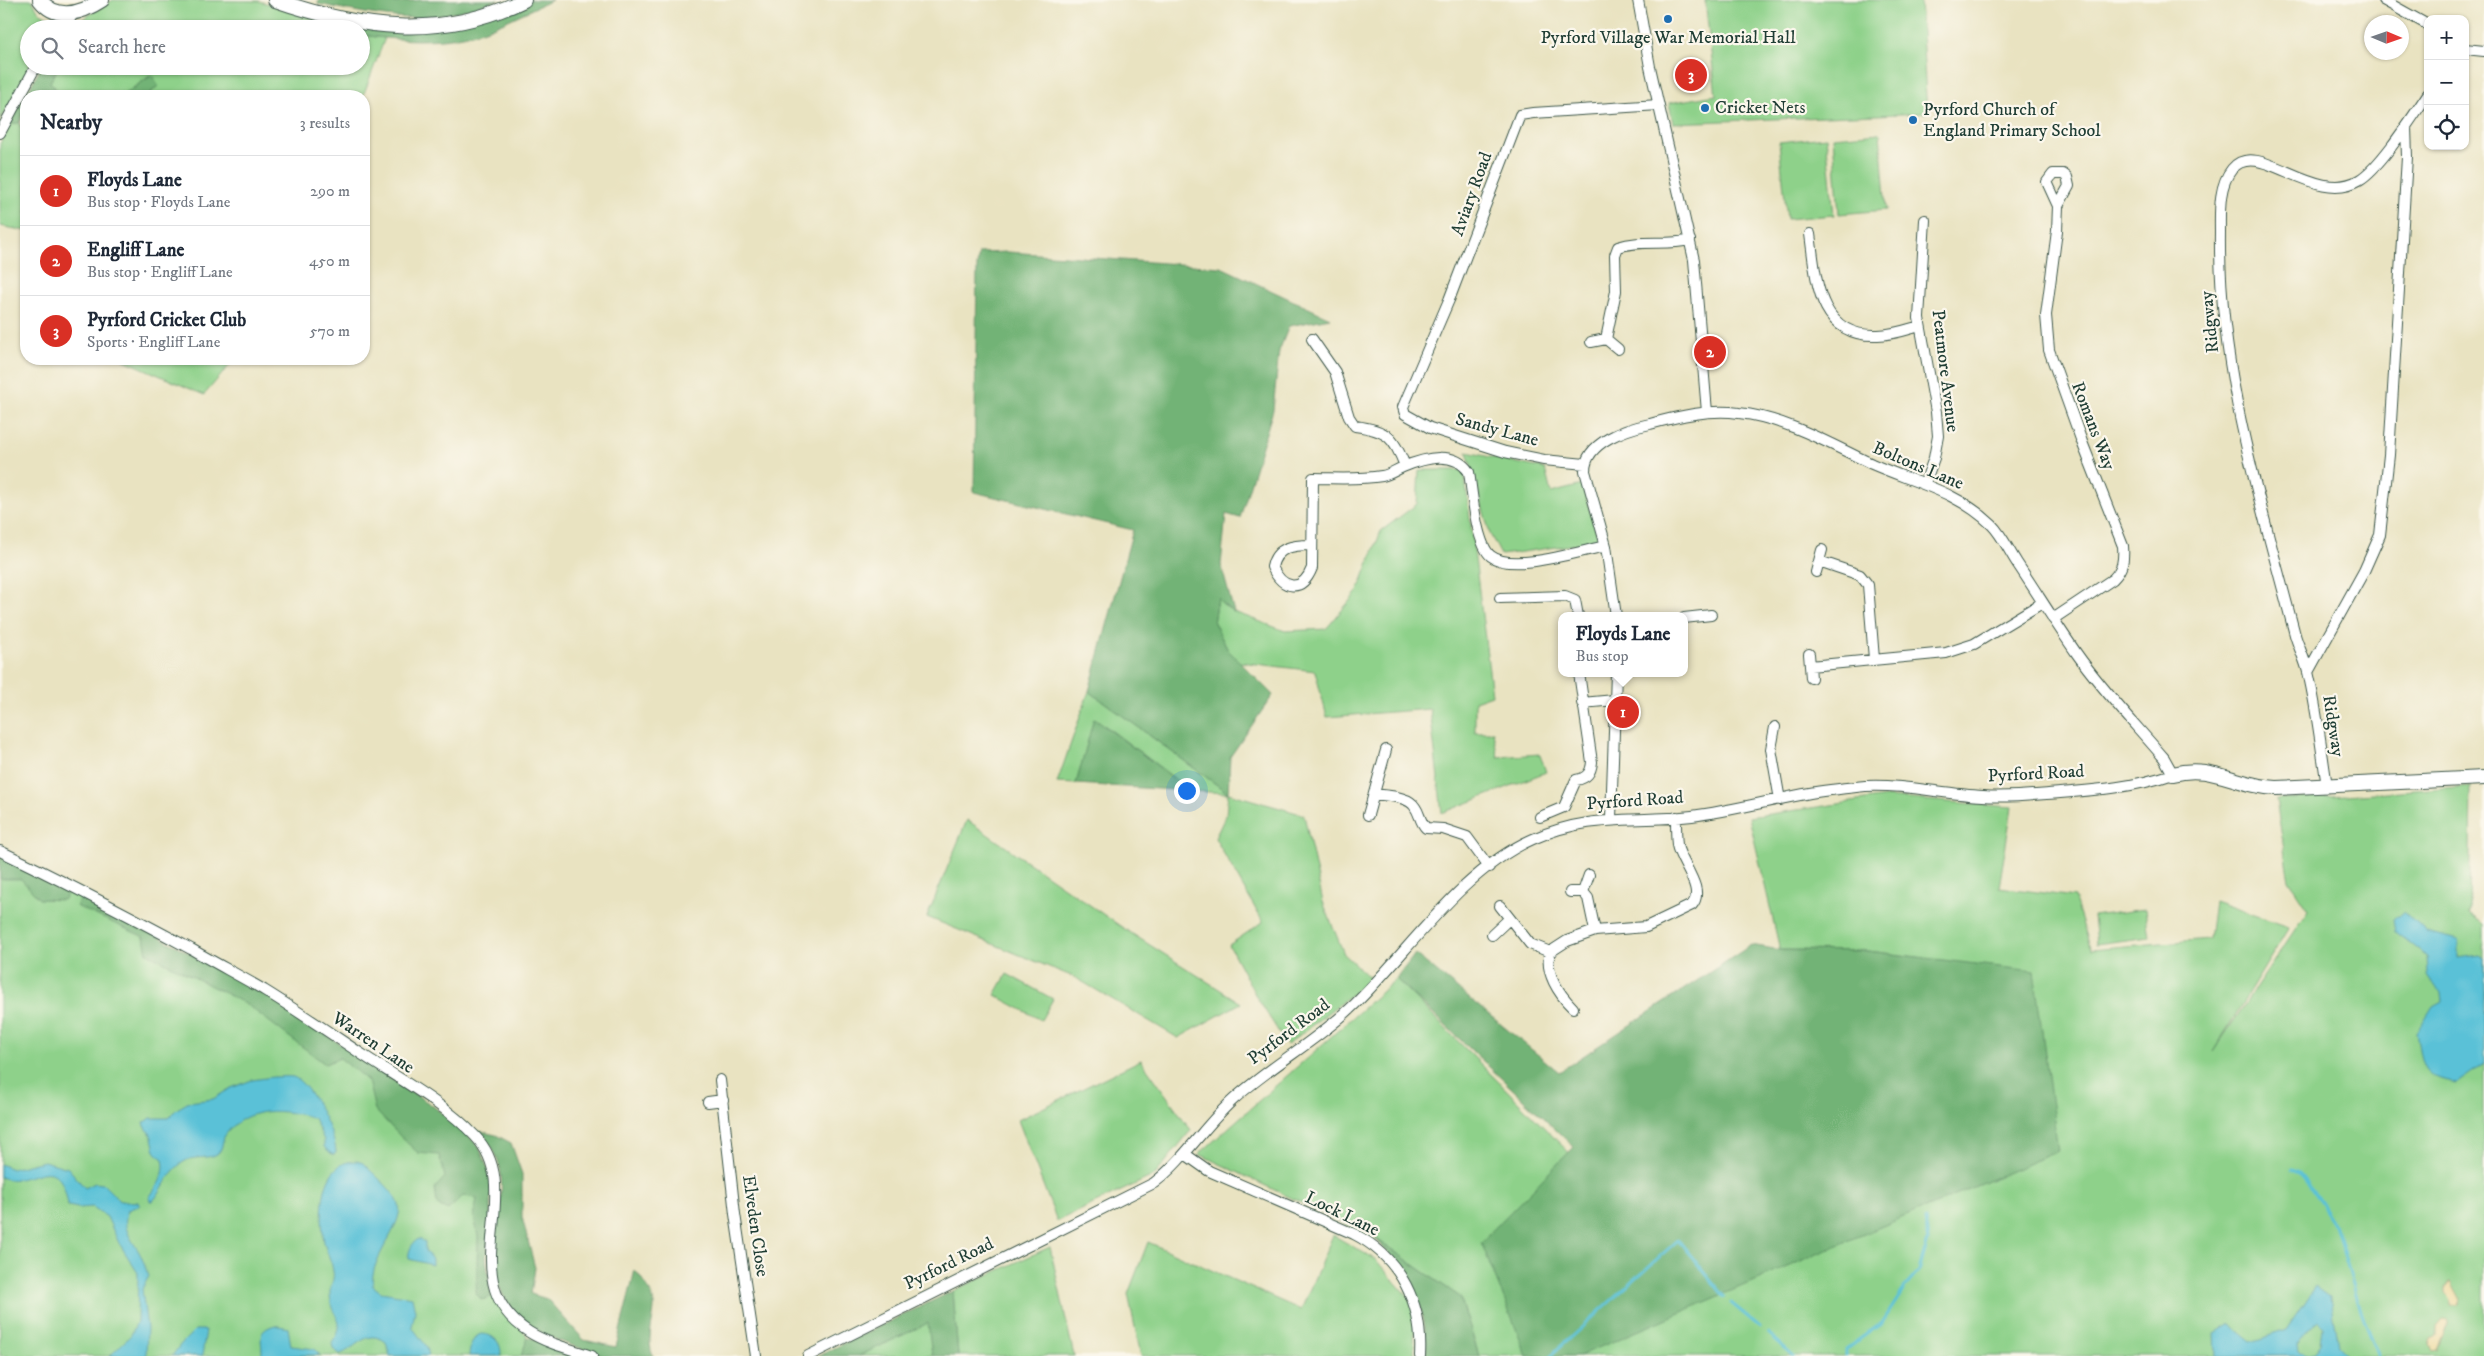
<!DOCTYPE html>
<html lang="en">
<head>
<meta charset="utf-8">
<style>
  :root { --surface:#fff; --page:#f6f6f7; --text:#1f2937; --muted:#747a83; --line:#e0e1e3; --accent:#d93025 }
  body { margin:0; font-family:"IM FELL DW Pica",serif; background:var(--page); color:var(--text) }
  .controls { position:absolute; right:15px; top:15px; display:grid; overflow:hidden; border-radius:10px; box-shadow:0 1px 4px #0004 }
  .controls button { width:45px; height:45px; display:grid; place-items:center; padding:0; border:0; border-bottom:1px solid var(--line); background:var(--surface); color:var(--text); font:25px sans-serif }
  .compass { position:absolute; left:2364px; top:15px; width:45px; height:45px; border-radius:50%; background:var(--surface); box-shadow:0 1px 4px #0004; rotate:92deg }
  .you { position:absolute; left:1186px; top:790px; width:18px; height:18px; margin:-12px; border:4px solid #fff; border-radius:50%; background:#1a73e8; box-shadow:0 0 0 8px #1a73e833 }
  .badge { display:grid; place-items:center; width:32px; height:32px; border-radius:50%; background:var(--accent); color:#fff; font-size:16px; font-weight:700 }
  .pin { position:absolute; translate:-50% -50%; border:2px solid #fff; box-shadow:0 1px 5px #0006 }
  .popup { position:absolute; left:1558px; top:612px; width:130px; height:65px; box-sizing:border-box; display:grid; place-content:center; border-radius:10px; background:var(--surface); filter:drop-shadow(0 1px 4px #0005); font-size:16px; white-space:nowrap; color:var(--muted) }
  .popup b { font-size:19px; color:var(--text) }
  .popup::after { content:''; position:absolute; left:50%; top:100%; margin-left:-10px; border:10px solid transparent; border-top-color:var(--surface) }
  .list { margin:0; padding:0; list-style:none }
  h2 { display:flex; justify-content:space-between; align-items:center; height:65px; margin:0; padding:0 20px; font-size:21px }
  h2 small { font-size:16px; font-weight:400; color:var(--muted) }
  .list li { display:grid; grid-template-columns:32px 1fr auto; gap:15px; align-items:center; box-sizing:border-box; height:70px; padding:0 20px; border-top:1px solid var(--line) }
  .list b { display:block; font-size:19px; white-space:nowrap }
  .list p { margin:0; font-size:16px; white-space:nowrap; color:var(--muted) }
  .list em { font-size:16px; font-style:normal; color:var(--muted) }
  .icon { flex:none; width:28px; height:28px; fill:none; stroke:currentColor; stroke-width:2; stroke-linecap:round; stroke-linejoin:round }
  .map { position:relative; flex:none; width:2484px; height:1356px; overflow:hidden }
  .search { position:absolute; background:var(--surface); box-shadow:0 1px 4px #0004; left:20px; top:20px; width:350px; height:55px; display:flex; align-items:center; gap:12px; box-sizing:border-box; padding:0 18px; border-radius:28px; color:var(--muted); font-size:19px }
  .panel { position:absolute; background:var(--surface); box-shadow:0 1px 4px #0004; left:20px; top:90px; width:350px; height:275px; border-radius:20px }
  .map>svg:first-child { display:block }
  .green { fill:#8ed18a; stroke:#56875f }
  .forest { fill:#72b376; stroke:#487855 }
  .sand { fill:#eeda9e; stroke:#868c69 }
  .water { fill:#5ac1d7; stroke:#3c7f86; fill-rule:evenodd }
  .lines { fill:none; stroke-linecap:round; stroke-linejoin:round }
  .stream { stroke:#5ac1d7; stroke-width:3 }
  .street-casing { stroke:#3d5649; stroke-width:12 }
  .secondary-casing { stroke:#3d5649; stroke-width:16 }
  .street { stroke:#fff; stroke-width:10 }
  .secondary { stroke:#fff; stroke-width:14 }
  .poi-dot { fill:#1f6fb2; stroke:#fbf7ec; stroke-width:2 }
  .labels { text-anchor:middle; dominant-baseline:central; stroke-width:4.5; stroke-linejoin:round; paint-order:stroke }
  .poi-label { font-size:18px; fill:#1f3d34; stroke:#fbf7ec; text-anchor:start }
  .street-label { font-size:18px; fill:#1f3d34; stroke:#fbf7ec }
</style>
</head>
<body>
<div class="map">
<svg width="2484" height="1356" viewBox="0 0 2484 1356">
  <rect width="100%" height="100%" fill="#fbf7ec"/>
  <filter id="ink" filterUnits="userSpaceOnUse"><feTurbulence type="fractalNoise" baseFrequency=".02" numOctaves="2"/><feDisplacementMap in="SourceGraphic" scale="10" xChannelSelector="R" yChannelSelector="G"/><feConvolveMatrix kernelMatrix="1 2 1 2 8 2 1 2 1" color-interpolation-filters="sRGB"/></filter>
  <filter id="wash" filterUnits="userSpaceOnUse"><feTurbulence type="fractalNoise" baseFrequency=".0096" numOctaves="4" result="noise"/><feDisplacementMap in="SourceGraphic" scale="20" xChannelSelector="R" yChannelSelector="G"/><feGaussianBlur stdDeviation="1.12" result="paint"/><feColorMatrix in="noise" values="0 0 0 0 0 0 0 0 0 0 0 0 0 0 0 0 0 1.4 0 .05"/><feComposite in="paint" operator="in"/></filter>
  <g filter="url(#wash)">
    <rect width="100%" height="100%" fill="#e9e3c1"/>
    <path class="green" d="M0,0H32L39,12L60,24L57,29H29V66H32L0,120Z
      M113,0L259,1L344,25V29H79L76,23Z
      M1705,0H1920L1927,113L1673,123L1669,103L1716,95Z
      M361,35L385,38L363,96H147L158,86L151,75L122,96H62L50,82L59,66H361Z
      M20,122V126L26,129V231L0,226V144L8,126Z
      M1880,133L1886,210L1839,214L1833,137Z
      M1826,137L1834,215L1787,219L1779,142Z
      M122,359H235L204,395Z
      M1467,452L1545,469L1551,493L1582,485L1599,541L1501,555L1490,534Z
      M1419,470H1464L1492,695L1475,701V732H1493L1498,757L1540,754L1546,772L1442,813L1430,709L1327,717L1315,671L1240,662L1228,650L1214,623L1218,598L1222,604L1234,612L1285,631L1326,629L1358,591L1381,531L1417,504Z
      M1089,691L1228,793L1304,815L1323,902L1344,954L1371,979L1287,1045L1256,996L1229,945L1263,922L1215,838L1226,815L1228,793L1191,791L1095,718L1076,784L1057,783Z
      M2471,786L2469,914L2484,924V1356H1479L1460,1297L1375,1238L1199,1154L1396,979L1697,1281L2034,972L1868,951L1780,950L1749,817L1886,797L2012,807L1999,887L2074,897L2091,949L2209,939L2214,901L2289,927L2213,1052L2308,910L2289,881L2276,800Z
      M967,820L1123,928L1241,1003L1178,1038L1076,978L927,917Z
      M0,855L94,901L466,1133L490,1226L486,1257L487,1279L491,1292L528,1337L533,1356H0Z
      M2145,909L2149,937L2096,944L2093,916Z
      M1007,974L1053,999L1041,1020L995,995Z
      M1141,1060L1191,1130L1155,1175L1057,1221L1018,1120Z
      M1333,1235L1376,1260L1415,1305L1414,1356H1141L1128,1294L1148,1242L1301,1310Z
      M1050,1247L1074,1356H958L953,1291Z
      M929,1322L932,1356H859Z"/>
    <path class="forest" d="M319,0H383L396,3L419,0H498C472,8 444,17 416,18C383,18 350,10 318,4Z
      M530,0H552C531,9 510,20 488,29C447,44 404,41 361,35V29H344V25L416,31Z
      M42,66H59L50,82L62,96H37L34,94L26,96V107L20,122L8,126Z
      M152,75L158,86L147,96H122Z
      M1008,252L1221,267L1330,318L1289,326L1279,351L1273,410L1240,518L1226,514L1221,565L1234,612L1222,604L1218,598L1214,623L1228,650L1273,695L1230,757L1228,793L1089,691L1133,530L974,492L977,266L979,253Z
      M1094,718L1191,791L1076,784Z
      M0,855L70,890L63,900L39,899L21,879H0Z
      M83,896L264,993L433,1106L466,1133L479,1147L491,1176L490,1226L486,1257L491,1297L482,1300L476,1294L478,1237L474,1216L477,1198L463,1196L448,1210L437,1205L435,1188L445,1177L439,1155L418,1153L399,1135L375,1110L368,1081L340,1058L325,1064L246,1004L147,953L144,937L76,906Z
      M1751,945L1780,950L1868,951L2034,971L2058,1151L1579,1356H1527L1481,1242L1574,1147L1396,979L1415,954L1559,1072Z
      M478,1131L496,1135L511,1143L522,1174V1217L535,1268L531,1294L547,1299L584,1340L616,1347L635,1270C643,1280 655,1295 654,1308C653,1324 646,1341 653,1356C638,1356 622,1356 607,1356C596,1355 585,1349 574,1346C522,1329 489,1300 495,1242C499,1200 514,1164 478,1131Z
      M1375,1238L1460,1297L1479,1356H1426C1428,1303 1409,1276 1375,1238Z
      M953,1291L958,1356H932L928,1323L859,1356H818Z
      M528,1337L579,1356H521Z"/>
    <path class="sand" d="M2451,1281L2461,1300L2459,1306L2451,1305V1299L2445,1293V1288Z
      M2442,1320L2448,1321V1324L2437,1350L2432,1351L2429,1345L2431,1339L2436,1336V1327Z"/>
    <path class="water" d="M2404,911L2426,932L2458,940V958L2480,955L2484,958V1064L2457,1083C2419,1076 2423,1068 2416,1033L2433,1006L2442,1001L2441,993L2428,974L2427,957L2395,932L2393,920Z
      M273,1077C279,1077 287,1076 293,1077C309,1081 337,1137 336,1153L333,1155L324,1147V1140L314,1118C283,1109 248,1105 226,1134C221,1140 224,1149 217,1154C210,1159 196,1156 187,1160C170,1168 165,1187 153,1201H150L149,1198C157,1185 167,1175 163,1159C153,1152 155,1149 152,1138C151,1132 145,1129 144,1123L151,1118H168L177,1109L189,1102L213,1099L231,1088L252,1080Z
      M44,1161L68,1168L85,1188L95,1183L103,1184L120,1201L138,1202L140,1205L128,1210C120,1231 134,1240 142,1258C144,1264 146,1270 149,1276L142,1289L147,1328L146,1356H110L131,1335L137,1322L138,1273L119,1243L107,1217L93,1207L78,1208L68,1206C59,1144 30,1190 0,1177V1164L12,1169Z
      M357,1161L363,1163C374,1175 389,1186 397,1200C410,1221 367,1258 373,1286L381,1292L412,1297L415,1311L412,1327L427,1347L429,1356H390L386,1342C367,1327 355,1350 340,1354L333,1349L332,1343C349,1321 330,1315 330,1293C330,1286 335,1279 333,1271C332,1261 326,1252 324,1242C320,1215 319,1160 357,1161Z
      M419,1239L425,1242V1251L432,1259V1265L409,1259C407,1252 413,1241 419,1239Z
      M2316,1287L2330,1297L2338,1346L2348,1356H2216L2215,1333L2230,1324L2252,1342L2287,1330ZM2318,1321L2323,1326L2321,1344L2315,1352L2306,1354L2298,1351L2297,1343Z
      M275,1325L288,1328L291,1346L315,1349L320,1355L259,1356L262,1353C262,1338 256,1331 275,1325Z
      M195,1330H206L202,1356H172L181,1344Z
      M481,1334C495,1334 502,1344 501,1356H469C470,1347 472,1337 481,1334Z"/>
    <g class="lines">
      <path class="stream" d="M2292,1170L2299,1173L2309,1185L2335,1225L2362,1314L2379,1356
        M1731,1303L1760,1327
        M1768,1333L1794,1356
        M1550,1356L1678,1240L1725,1297
        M1846,1356V1349L1882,1323L1906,1286L1919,1271L1928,1240L1925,1220"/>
    </g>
  </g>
  <g filter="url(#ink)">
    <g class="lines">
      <g class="street-casing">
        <path id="street" d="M1638,0L1650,67L1694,260L1707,412
          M2383,0L2428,25
          M64,29L73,14
          M2465,49L2484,51
          M0,133L36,66
          M1925,220L1919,318L1936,412L1938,436L1934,458L1925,483
          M1810,234C1816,277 1817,338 1878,335C1892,335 1906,330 1920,326
          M1312,339L1335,372L1349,417L1355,426C1387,430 1394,437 1405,466
          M1606,339L1616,291L1615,255L1618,247C1641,239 1666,246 1690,240
          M1591,342L1606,339L1618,349
          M1585,464L1544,460L1505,452L1430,428L1405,414L1403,407L1449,300L1520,115L1533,113L1659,105
          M1311,545C1293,545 1276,547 1272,567C1283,590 1302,593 1312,568L1313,478C1335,478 1359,480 1382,476C1389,475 1396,470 1403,467C1425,458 1454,450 1469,472C1472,491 1476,544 1491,556C1512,573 1580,551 1606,546
          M1819,561L1860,575L1868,585L1874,659
          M1816,572L1822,550
          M1500,598L1565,596L1575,600L1578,616
          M1684,618L1711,615
          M2053,619L2113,579C2123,569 2124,560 2123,546L2082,442L2049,350L2046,315L2057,231L2058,206L2047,182L2053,174H2063L2067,177L2069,186L2058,206
          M1809,654L1811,678
          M1810,666L1946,653L1974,644L2042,603
          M2308,672L2364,571L2380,535L2389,455L2407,157L2406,127
          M1582,703L1615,700
          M1775,727L1771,749L1780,800
          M2327,786C2321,748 2317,709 2308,672C2305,660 2299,648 2295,635C2261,504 2218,370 2220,233C2220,213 2218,186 2232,169C2258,137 2314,206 2359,180C2380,168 2413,116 2428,94
          M1374,794C1386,796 1409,796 1415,807C1420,814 1420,822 1426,828L1443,829L1467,837L1489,867
          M1368,815L1386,750
          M1540,817L1564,807L1576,780C1587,778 1591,773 1592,762L1579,673
          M1611,819L1616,673
          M0,851C65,882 128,915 191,949C215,963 240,976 264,990C298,1011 330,1033 363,1055C399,1079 445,1104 475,1136C529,1193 449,1280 529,1332C548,1344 571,1349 592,1356
          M1570,892H1583L1589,875
          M1583,892L1588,898L1595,931
          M1500,906L1530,944L1550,952C1544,972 1559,994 1573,1008
          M1492,935L1509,919
          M1550,952L1567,941L1595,931L1646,927L1692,905C1706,889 1680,863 1677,845C1676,836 1676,826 1676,817
          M720,1080L735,1214L756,1356
          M708,1102L723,1100
          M1185,1154L1209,1171L1354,1234C1401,1258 1423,1305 1420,1356
          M808,1356L1154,1183C1185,1159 1205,1125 1234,1099C1272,1065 1318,1040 1355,1004C1409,951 1462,870 1533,839C1591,813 1633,823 1692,816C1732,811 1771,800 1810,793C1828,790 1847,788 1865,786C1905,784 1943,794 1983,796C2009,798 2034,795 2060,793C2098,790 2136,787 2173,774L2164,758C2135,724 2103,691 2077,654C2056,624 2037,593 2017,563C2009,551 2002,535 1992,525C1957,491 1915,483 1872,464C1830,444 1786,418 1739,413C1709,409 1679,416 1650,424C1626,429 1585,442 1585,471L1606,546L1616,616"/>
      </g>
      <g class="secondary-casing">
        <path id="secondary" d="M40,0C57,22 82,13 102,0
          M275,0C359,29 441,41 524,0
          M2173,774C2211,763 2238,787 2277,788L2484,778"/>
      </g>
      <use href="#street" class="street"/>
      <use href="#secondary" class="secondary"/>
    </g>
  </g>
  <g class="poi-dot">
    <circle cx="1668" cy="19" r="5"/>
    <circle cx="1705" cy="108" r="5"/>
    <circle cx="1913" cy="120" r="5"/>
  </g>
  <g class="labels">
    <g class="poi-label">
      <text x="1668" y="38" text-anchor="middle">Pyrford Village War Memorial Hall</text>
      <text x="1715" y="108">Cricket Nets</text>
      <text x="1923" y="110">Pyrford Church of<tspan x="1923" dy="21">England Primary School</tspan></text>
    </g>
    <g class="street-label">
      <text transform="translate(1472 194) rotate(-70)">Aviary Road</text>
      <text transform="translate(2210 322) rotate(-96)">Ridgway</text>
      <text transform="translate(1945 371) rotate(83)">Peatmore Avenue</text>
      <text transform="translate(2093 426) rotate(69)">Romans Way</text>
      <text transform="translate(1497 430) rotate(15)">Sandy Lane</text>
      <text transform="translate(1918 466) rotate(23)">Boltons Lane</text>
      <text transform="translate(2333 726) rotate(81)">Ridgway</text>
      <text transform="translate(2036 774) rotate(-3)">Pyrford Road</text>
      <text transform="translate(1635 801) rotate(-4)">Pyrford Road</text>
      <text transform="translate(1289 1032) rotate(-37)">Pyrford Road</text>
      <text transform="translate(373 1043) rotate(34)">Warren Lane</text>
      <text transform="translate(1342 1214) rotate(26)">Lock Lane</text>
      <text transform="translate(755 1226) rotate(82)">Elveden Close</text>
      <text transform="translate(949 1264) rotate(-26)">Pyrford Road</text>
    </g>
  </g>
</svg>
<div class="controls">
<button>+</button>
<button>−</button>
<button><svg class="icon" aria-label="locate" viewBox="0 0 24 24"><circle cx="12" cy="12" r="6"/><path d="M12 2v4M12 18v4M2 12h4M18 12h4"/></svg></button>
</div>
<svg class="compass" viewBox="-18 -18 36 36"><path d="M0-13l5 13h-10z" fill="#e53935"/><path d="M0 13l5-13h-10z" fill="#747a83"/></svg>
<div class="you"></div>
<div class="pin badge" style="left:1623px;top:712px">1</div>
<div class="popup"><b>Floyds Lane</b>Bus stop</div>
<div class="pin badge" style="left:1710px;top:352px">2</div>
<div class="pin badge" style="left:1691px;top:75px">3</div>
<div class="search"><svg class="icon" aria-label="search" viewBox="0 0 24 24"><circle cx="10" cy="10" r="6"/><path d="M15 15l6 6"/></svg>Search here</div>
<section class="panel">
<h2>Nearby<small>3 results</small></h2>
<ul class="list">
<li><span class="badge">1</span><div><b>Floyds Lane</b><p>Bus stop · Floyds Lane</p></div><em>290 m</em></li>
<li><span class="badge">2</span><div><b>Engliff Lane</b><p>Bus stop · Engliff Lane</p></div><em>450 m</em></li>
<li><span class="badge">3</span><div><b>Pyrford Cricket Club</b><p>Sports · Engliff Lane</p></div><em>570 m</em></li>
</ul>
</section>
</div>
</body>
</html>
